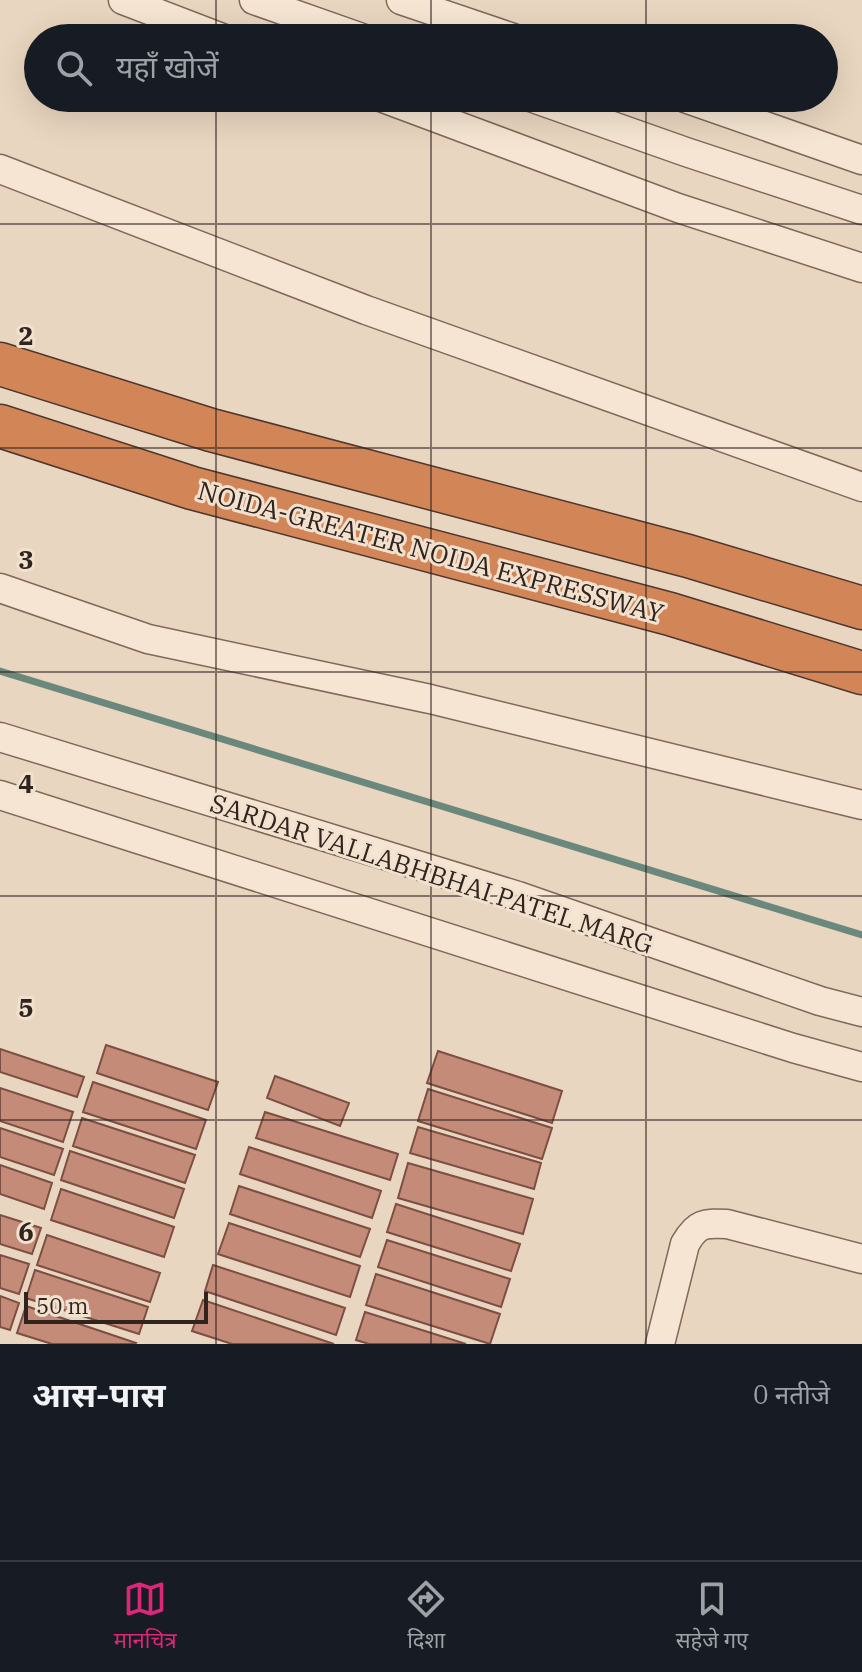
<!DOCTYPE html>
<html lang="hi">
<head>
<meta charset="utf-8">
<style>
  :root { --surface:#171b24; --page:#242831; --text:#f1f3f6; --muted:#9ea1a6; --line:#363941; --accent:#db2777 }
  body { margin:0; font-family:"IBM Plex Serif","Noto Sans Devanagari",serif; background:var(--page); color:var(--text) }
  .scale { position:absolute; left:24px; bottom:20px; width:184px; box-sizing:border-box; padding-left:8px; border:4px solid #31231d; border-top:0; font-size:22px; line-height:28px; white-space:nowrap; color:#31231d; -webkit-text-stroke:6px #f1e1cf; paint-order:stroke }
  .list { margin:0; padding:0; list-style:none }
  h2 { display:flex; justify-content:space-between; align-items:center; height:104px; margin:0; padding:0 32px; font-size:34px }
  h2 small { font-size:26px; font-weight:400; color:var(--muted) }
  .icon { flex:none; width:44px; height:44px; fill:none; stroke:currentColor; stroke-width:2; stroke-linecap:round; stroke-linejoin:round }
  .map { position:relative; flex:none; width:862px; height:1344px; overflow:hidden }
  .search { position:absolute; background:var(--surface); box-shadow:0 8px 32px #0002; left:24px; right:24px; top:24px; height:88px; display:flex; align-items:center; gap:20px; box-sizing:border-box; padding:0 28px; border-radius:44px; color:var(--muted); font-size:30px }
  .sheet { height:216px; background:var(--surface) }
  nav { display:flex; justify-content:space-around; align-items:center; box-sizing:border-box; height:112px; border-top:2px solid var(--line); background:var(--surface); font-size:22px; color:var(--muted) }
  nav a { display:grid; justify-items:center; gap:4px }
  nav .on { color:var(--accent) }
  .map>svg:first-child { display:block }
  .lines { fill:none; stroke-linecap:round; stroke-linejoin:round }
  .stream { stroke:#6b887c; stroke-width:7 }
  .building { fill:#c48b79; stroke:#7d4f42; stroke-width:2 }
  .minor-casing { stroke:#80685a; stroke-width:31 }
  .highway-casing { stroke:#4e372e; stroke-width:45 }
  .minor { stroke:#f5e5d2; stroke-width:28 }
  .highway { stroke:#d28657; stroke-width:42 }
  .grid { fill:none; stroke:#31231d; stroke-width:2; stroke-opacity:0.55 }
  .labels { text-anchor:middle; dominant-baseline:central; stroke-width:6; stroke-linejoin:round; paint-order:stroke }
  .street-label { font-size:26px; fill:#31231d; stroke:#f1e1cf }
  .grid-label { font-size:26px; text-anchor:middle; font-weight:bold; fill:#31231d; stroke:#f1e1cf; stroke-width:6; stroke-linejoin:round; paint-order:stroke }
</style>
</head>
<body>
<div class="map">
<svg width="862" height="1344" viewBox="0 0 862 1344">
  <rect width="100%" height="100%" fill="#e9d6c0"/>
  <g class="lines">
    <path class="stream" d="M0,671L862,935"/>
  </g>
  <path class="building" d="M106,1045L218,1082L208,1110L97,1073Z
    M0,1049L84,1077L77,1097L0,1072Z
    M438,1051L562,1091L552,1123L427,1083Z
    M275,1076L349,1103L340,1126L267,1098Z
    M93,1082L206,1120L196,1149L83,1112Z
    M0,1088L73,1112L63,1142L0,1121Z
    M428,1089L552,1128L542,1159L418,1121Z
    M265,1112L398,1154L390,1180L256,1138Z
    M82,1118L195,1155L185,1183L73,1146Z
    M418,1127L541,1163L534,1189L410,1153Z
    M0,1128L63,1149L54,1175L0,1157Z
    M249,1147L381,1191L372,1218L240,1174Z
    M70,1151L184,1189L174,1218L61,1180Z
    M408,1163L533,1199L523,1234L398,1198Z
    M0,1165L52,1183L44,1209L0,1194Z
    M239,1186L370,1229L360,1257L230,1214Z
    M61,1189L174,1227L164,1257L51,1220Z
    M396,1204L520,1244L511,1271L387,1232Z
    M0,1215L41,1228L32,1254L0,1244Z
    M229,1223L360,1266L350,1297L218,1254Z
    M47,1235L160,1273L150,1302L37,1265Z
    M387,1240L510,1279L501,1307L378,1267Z
    M0,1255L29,1264L19,1294L0,1288Z
    M213,1265L345,1308L336,1335L205,1291Z
    M35,1270L148,1307L139,1334L26,1298Z
    M376,1274L500,1314L490,1344L366,1305Z
    M0,1296L19,1303L10,1330L0,1327Z
    M203,1300L334,1344H232L192,1331Z
    M26,1306L136,1343L135,1344H52L17,1333Z
    M365,1312L466,1344H369L356,1340Z"/>
  <g class="lines">
    <g class="minor-casing">
      <path id="minor" d="M123,0L222,38
        M254,0L362,38
        M401,0L513,38
        M383,98L678,208L862,268
        M533,98L686,152L862,210
        M685,98L862,160
        M0,169L366,310L862,487
        M0,588L148,639L430,699L862,805
        M0,737L518,896L820,1001L862,1012
        M0,795L793,1048L862,1067
        M660,1344L685,1244C697,1223 704,1223 727,1224L862,1259"/>
    </g>
    <g class="highway-casing">
      <path id="highway" d="M0,364L211,430L688,556L862,608
        M0,426L192,488L670,614L862,673"/>
    </g>
    <use href="#minor" class="minor"/>
    <use href="#highway" class="highway"/>
  </g>
  <path class="grid" d="M216,0V38M431,0V38M646,0V38M216,98V1344M431,98V1344M646,98V1344M0,224H862M0,448H862M0,672H862M0,896H862M0,1120H862"/>
  <g class="labels">
    <g class="street-label">
      <text transform="translate(431 551) rotate(15)">NOIDA-GREATER NOIDA EXPRESSWAY</text>
      <text transform="translate(432 873) rotate(18)">SARDAR VALLABHBHAI PATEL MARG</text>
    </g>
  </g>
  <g class="grid-label">
    <text x="26" y="345">2</text>
    <text x="26" y="569">3</text>
    <text x="26" y="793">4</text>
    <text x="26" y="1017">5</text>
    <text x="26" y="1241">6</text>
  </g>
</svg>
<div class="scale">50 m</div>
<div class="search"><svg class="icon" aria-label="search" viewBox="0 0 24 24"><circle cx="10" cy="10" r="6"/><path d="M15 15l6 6"/></svg>यहाँ खोजें</div>
</div>
<section class="sheet">
<h2>आस-पास<small>0 नतीजे</small></h2>
<ul class="list">
</ul>
</section>
<nav>
<a class="on"><svg class="icon" aria-label="map" viewBox="0 0 24 24"><path d="M3 6l6-2 6 2 6-2v14l-6 2-6-2-6 2zM9 4v14M15 6v14"/></svg>मानचित्र</a>
<a><svg class="icon" aria-label="directions" viewBox="0 0 24 24"><path d="M12 3l9 9-9 9-9-9zM9 14v-3h6M13 9l2 2-2 2"/></svg>दिशा</a>
<a><svg class="icon" aria-label="saved" viewBox="0 0 24 24"><path d="M7 4h10v16l-5-4-5 4z"/></svg>सहेजे गए</a>
</nav>
</body>
</html>
